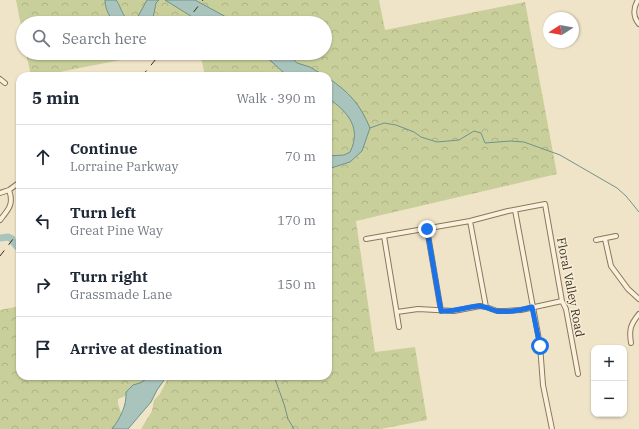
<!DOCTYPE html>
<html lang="en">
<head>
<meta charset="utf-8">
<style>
  :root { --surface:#fff; --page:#f6f6f7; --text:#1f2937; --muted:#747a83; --line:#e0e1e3 }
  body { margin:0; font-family:"IBM Plex Serif",serif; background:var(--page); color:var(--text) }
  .controls { position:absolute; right:12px; bottom:12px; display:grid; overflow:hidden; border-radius:8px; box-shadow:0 1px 3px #0004 }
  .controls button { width:36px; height:36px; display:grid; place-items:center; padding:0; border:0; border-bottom:1px solid var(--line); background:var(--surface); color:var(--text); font:20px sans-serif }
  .compass { position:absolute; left:543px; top:12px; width:36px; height:36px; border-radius:50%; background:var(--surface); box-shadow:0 1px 3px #0004; rotate:259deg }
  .stop { position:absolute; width:12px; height:12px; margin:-9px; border:3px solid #1a73e8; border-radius:50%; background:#fff }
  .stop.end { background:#1a73e8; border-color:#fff; box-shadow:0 1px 4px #0008 }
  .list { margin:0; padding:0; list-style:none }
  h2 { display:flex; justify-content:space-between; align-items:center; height:52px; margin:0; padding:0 16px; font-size:17px }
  h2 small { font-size:13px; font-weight:400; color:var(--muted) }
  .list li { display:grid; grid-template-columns:26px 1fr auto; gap:12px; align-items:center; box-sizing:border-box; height:64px; padding:0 16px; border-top:1px solid var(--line) }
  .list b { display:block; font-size:15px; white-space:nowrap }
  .list p { margin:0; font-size:13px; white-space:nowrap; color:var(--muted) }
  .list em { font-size:13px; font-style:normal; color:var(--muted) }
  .icon { flex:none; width:22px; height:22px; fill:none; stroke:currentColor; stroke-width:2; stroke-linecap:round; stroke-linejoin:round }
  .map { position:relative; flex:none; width:639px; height:429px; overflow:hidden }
  .search { position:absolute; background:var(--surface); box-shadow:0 1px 3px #0004; left:16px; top:16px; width:316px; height:44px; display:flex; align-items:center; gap:10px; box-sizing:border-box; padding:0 14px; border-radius:22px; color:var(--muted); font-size:15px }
  .panel { position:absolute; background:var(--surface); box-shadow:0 1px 3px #0004; left:16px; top:72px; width:316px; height:308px; border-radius:12px }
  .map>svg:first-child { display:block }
  .forest { fill:url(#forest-crowns) }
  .water { fill:#a9c4bc; stroke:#6f938a }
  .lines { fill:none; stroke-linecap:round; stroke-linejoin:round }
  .stream { stroke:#6f938a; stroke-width:1 }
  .river { stroke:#a9c4bc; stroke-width:7 }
  .street-casing { stroke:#8d765c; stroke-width:6 }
  .street { stroke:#faf1dc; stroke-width:4 }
  .rail { stroke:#3d2e20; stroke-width:1; stroke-dasharray:7 7; stroke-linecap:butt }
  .route { stroke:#1a73e8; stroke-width:5 }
  .labels { text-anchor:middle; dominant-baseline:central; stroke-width:3; stroke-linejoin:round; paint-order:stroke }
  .street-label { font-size:12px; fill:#3d2e20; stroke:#f7eed8 }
</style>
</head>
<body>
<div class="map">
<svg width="639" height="429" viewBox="0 0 639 429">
  <defs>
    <pattern id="forest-crowns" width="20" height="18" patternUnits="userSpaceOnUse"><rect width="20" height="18" fill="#c9cf9b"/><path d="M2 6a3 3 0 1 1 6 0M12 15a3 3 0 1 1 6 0" fill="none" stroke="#aeb285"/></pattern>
  </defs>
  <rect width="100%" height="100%" fill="#f0e4c8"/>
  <path class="forest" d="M16,0H379L385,30L525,2L557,174L356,221L375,352L415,347L427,420L381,429H141L152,411L154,400L160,394L169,376H328V76H205L200,53H325V23H23V36Z
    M26,53H156L39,76H31Z
    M20,306V376H150C142,386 130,395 118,399V404L122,415L113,429H0V310Z"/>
  <path class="water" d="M105,0H116C123,9 122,22 136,20L147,0H159L156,3L152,23H115C109,16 105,9 105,0Z
    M165,0H195L237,23H202Z
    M262,53H287L297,63L310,67L325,76H291L283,72Z
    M328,78C349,92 360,104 370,128L362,151L350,162L328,169V156L344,155L350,152C362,128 348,112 328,98Z
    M151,376H167L157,390L151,402L128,429H112C120,419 127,405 126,392L133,385L140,383Z"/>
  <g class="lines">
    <path class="stream" d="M370,128L384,123L396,125L414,132L421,137L437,142L459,140L474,131L481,133L485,143L510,141L524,142L560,155L617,188L626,196L639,212
      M274,376L284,404L288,419L294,429"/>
    <path class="river" d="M0,238L8,237L12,239
      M13,242L20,250"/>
    <g class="street-casing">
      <path id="street" d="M638,0C633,8 633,17 639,24
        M0,79L5,83
        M0,193L9,190L20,182
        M515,210L540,345L543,385L552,429
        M0,220C9,209 14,204 9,190
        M470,221L486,307
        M427,229L441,311
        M384,236L399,327
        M366,239L470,221L508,211L545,204L562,301L566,309L578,374
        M605,239L611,266L628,289L639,299
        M596,240L616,236
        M397,312L418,309L454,311L480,306L486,307L497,311H506L521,310L562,301
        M631,343C629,330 630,325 639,314"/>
    </g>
    <use href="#street" class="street"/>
    <path class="rail" d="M185,23L203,0
      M142,76L161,53
      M0,256L20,230"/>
  </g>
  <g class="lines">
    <path class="route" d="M427,229L441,311C454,312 466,307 479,306C486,306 491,310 497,311C509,313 521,310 532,307L540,346"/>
  </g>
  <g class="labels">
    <g class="street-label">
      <text transform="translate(571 287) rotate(79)">Floral Valley Road</text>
    </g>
  </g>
</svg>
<div class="controls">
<button>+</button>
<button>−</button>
</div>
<svg class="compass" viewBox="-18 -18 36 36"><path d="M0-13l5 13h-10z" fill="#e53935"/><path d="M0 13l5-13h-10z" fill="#747a83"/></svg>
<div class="stop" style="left:540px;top:346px"></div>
<div class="stop end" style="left:427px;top:229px"></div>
<div class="search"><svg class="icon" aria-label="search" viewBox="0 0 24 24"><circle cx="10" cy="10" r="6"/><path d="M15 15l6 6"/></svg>Search here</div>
<section class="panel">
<h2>5 min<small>Walk · 390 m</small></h2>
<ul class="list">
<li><svg class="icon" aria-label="ahead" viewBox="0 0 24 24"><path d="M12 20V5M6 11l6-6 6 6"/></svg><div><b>Continue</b><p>Lorraine Parkway</p></div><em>70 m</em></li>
<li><svg class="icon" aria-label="left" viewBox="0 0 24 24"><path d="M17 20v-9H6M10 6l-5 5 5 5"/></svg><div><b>Turn left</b><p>Great Pine Way</p></div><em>170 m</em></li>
<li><svg class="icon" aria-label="right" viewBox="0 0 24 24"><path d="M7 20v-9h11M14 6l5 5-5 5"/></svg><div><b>Turn right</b><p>Grassmade Lane</p></div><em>150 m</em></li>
<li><svg class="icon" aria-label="arrive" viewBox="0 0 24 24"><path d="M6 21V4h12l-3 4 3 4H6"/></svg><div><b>Arrive at destination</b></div></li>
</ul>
</section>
</div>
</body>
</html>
